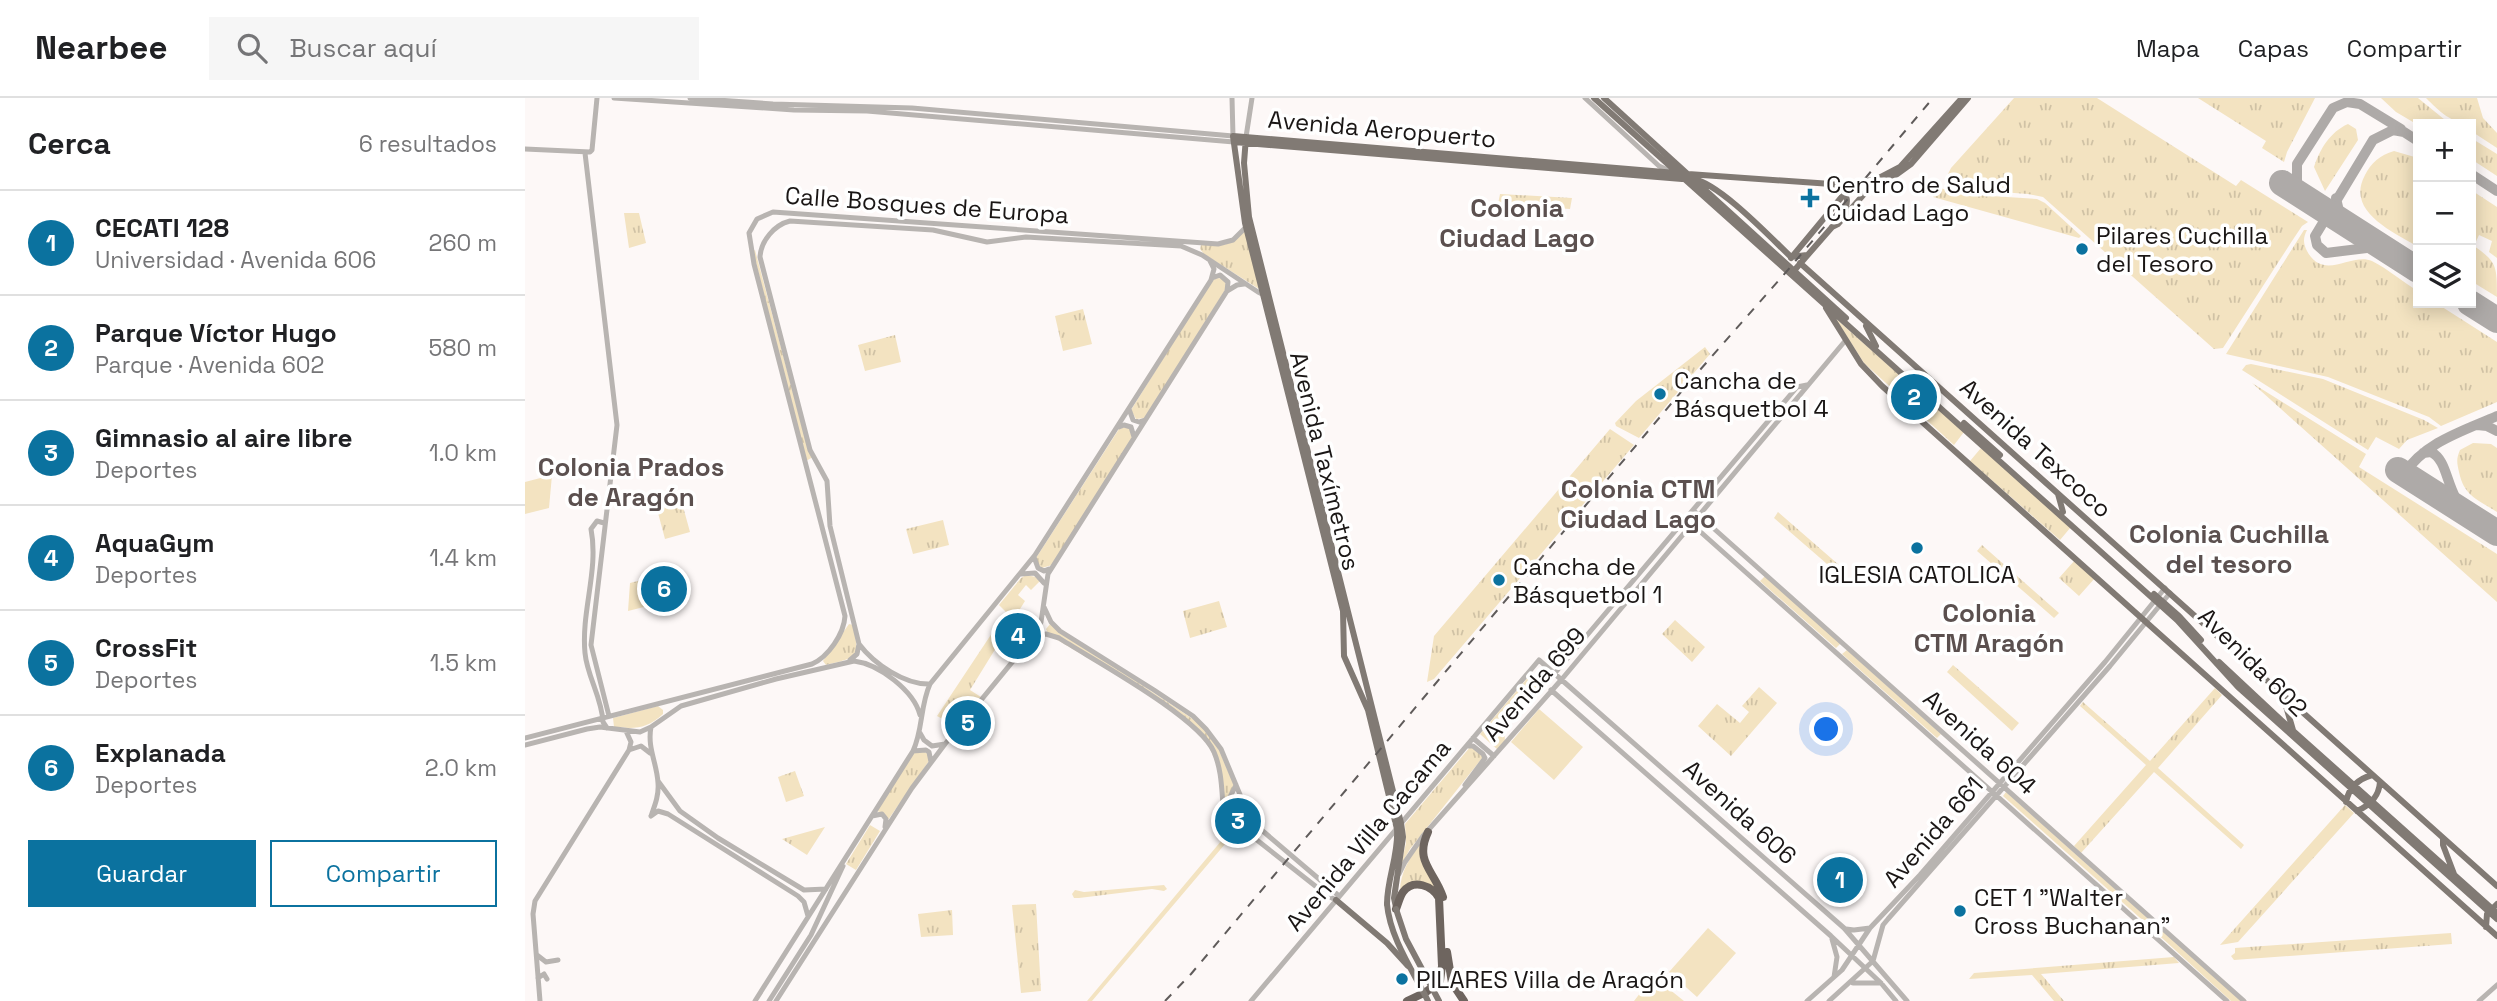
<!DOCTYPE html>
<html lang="es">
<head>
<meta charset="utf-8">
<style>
  :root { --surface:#fff; --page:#f6f6f6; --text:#202124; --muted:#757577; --line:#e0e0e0; --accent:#0b729f }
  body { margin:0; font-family:"Space Grotesk",sans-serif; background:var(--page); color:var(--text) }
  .controls { position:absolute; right:21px; top:21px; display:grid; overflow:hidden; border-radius:0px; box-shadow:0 4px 18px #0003 }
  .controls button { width:63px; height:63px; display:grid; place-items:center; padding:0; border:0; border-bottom:2px solid var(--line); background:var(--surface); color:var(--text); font:35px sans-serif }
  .you { position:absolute; left:1302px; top:632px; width:24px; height:24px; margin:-18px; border:5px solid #fff; border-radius:50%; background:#1a73e8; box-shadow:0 0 0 10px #1a73e833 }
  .badge { display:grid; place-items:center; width:46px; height:46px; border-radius:50%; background:var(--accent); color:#fff; font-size:23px; font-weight:700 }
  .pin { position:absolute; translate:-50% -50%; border:4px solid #fff; box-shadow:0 2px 7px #0006 }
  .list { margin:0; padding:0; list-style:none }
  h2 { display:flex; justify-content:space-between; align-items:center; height:91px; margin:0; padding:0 28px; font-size:30px }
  h2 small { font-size:23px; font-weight:400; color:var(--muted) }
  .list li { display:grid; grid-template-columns:46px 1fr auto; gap:21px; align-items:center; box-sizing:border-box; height:105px; padding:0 28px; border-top:2px solid var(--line) }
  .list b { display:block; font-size:26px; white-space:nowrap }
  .list p { margin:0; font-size:23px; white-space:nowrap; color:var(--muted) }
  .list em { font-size:23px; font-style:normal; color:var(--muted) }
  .actions { display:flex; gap:14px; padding:21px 28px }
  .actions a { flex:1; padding:16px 0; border:2px solid var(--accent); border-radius:0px; text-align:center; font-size:24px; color:var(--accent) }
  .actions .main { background:var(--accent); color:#fff }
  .icon { flex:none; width:38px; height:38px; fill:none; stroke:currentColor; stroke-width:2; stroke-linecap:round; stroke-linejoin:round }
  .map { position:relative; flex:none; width:1972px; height:903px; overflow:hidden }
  header { display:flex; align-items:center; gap:42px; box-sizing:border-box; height:98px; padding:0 35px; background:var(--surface); border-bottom:2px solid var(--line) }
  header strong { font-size:33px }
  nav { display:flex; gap:38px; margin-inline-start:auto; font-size:24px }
  .search { width:490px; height:63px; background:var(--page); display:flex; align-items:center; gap:18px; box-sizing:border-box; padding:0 24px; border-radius:0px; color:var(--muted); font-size:26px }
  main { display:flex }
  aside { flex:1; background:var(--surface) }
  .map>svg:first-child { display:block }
  .grass { fill:url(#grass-tufts) }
  .garden { fill:#f3e3c1 }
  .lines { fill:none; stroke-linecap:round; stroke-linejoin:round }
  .taxiway { stroke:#aeaaa8; stroke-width:10 }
  .runway { stroke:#aeaaa8; stroke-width:26 }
  .minor { stroke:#b8b4b1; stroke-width:5 }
  .major { stroke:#817a74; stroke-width:6 }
  .highway { stroke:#6e655f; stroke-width:8 }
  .rail { stroke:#5f5b5a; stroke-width:2; stroke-dasharray:9 9; stroke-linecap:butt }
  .major-bridge { stroke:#817a74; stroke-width:6 }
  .poi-dot { fill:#0b729f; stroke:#fff; stroke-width:2.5 }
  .labels { text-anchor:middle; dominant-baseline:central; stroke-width:7; stroke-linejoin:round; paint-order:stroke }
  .street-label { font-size:24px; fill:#1a1615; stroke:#fff }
  .poi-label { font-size:24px; fill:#1a1615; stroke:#fff; text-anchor:start }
  .neighbourhood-label { font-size:26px; font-weight:bold; fill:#5b504f; stroke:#fff }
</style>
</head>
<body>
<header>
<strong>Nearbee</strong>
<div class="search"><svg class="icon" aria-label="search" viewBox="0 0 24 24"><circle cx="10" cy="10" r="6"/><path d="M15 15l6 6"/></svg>Buscar aquí</div>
<nav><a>Mapa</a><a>Capas</a><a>Compartir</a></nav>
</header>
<main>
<aside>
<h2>Cerca<small>6 resultados</small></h2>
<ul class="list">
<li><span class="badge">1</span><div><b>CECATI 128</b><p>Universidad · Avenida 606</p></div><em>260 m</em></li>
<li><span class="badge">2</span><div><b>Parque Víctor Hugo</b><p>Parque · Avenida 602</p></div><em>580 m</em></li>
<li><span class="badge">3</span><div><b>Gimnasio al aire libre</b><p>Deportes</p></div><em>1.0 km</em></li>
<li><span class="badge">4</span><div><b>AquaGym</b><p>Deportes</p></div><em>1.4 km</em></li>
<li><span class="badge">5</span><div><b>CrossFit</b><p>Deportes</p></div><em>1.5 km</em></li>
<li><span class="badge">6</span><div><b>Explanada</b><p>Deportes</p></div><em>2.0 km</em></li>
</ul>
<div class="actions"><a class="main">Guardar</a><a>Compartir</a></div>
</aside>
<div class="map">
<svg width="1972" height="903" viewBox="0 0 1972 903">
  <defs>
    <pattern id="grass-tufts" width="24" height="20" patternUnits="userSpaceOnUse" patternTransform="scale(1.75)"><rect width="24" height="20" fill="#f3e3c1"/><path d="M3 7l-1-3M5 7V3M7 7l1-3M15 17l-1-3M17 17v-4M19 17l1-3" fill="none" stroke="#d0c2a5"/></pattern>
  </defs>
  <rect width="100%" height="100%" fill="#fdf8f7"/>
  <path class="grass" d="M1489,0H1572L1711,88L1716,82L1783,124L1777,128L1767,143L1698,250L1689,251L1518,99L1503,96L1435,91L1425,86L1423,76L1426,70Z
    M1673,0H1790L1762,54L1759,64L1737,50L1741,43Z
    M1856,0H1893L1925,26L1893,27L1871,14Z
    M1901,0H1952L1958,20L1972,35V50L1946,33V26C1927,26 1914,13 1901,0Z
    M1823,26L1831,31L1833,42L1800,93L1789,69C1795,51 1805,34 1823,26Z
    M1946,40L1972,56V78L1946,61Z
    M1869,53L1893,60V149C1869,134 1820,114 1840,77C1846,65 1855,57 1869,53Z
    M1412,89L1435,96L1512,101L1520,105L1556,138L1554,140L1408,99Z
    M1946,92L1972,109V160L1964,154L1967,143L1954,137L1949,148C1972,164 1972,168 1972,199L1946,183Z
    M975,96L1047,100L1045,111L973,106Z
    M99,115H114L121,145L104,150Z
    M720,132L734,191L679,156L675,151L676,147C697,147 705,150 720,132Z
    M1779,132H1782C1778,140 1778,145 1782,153C1799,184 1826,154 1847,163C1863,171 1878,184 1893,193V205H1911L1972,244V304L1916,328L1904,319L1803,279L1701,256Z
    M230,152L282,347L288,359L281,363L228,153Z
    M693,180L699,181L702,189L620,320L611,321L606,312L687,182Z
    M558,211L567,246L538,253L530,218Z
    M1310,220L1439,334L1429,347L1339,265Z
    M370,237L376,264L340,273L333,247Z
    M1180,249L1185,256L1114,340L1091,328L1090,325L1111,303Z
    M1726,266L1798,281L1899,322L1913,330L1882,342L1874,351L1851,339L1843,352L1717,272L1721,267Z
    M1727,285L1841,356L1834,369L1972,456V504Z
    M604,328L607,340L527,467L517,470L513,467L511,460L594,331Z
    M1085,331L1109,347L909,581L902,584L909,538Z
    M1948,345L1966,346L1972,350V414C1952,401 1939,398 1934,374C1932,365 1931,361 1935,352Z
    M1456,350L1546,429L1535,442L1445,363Z
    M154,394L165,434L140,441L129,400Z
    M1253,414L1322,474L1317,479L1249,420Z
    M418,422L424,447L388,456L381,431Z
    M1457,447L1534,515L1529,520L1452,453Z
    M1550,462L1570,480L1554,498L1534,480Z
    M144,475L151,501L103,513L105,485Z
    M501,477L511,479L515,483L506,492L501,487L493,497L500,503L445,592L456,599L446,611L436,605L433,609L442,615L432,629L412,618L481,514L474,507L496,480Z
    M694,503L702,529L665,540L658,513Z
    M1150,522L1180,549L1167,564L1137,536Z
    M324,526L328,527C335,560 333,559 301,567L298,563Z
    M525,526L674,625L690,643L709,687L700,704L697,679L680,639L642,607L524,537L521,531Z
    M1428,567L1494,625L1487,633L1422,574Z
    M1234,589L1252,605L1206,658L1173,628L1192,606L1215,625L1224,614L1217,608Z
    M1690,590L1697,597L1633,670L1719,747L1716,751L1629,674L1556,755L1549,748L1621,667L1555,608L1558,604L1625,663Z
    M946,648L958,659L885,751L876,767L881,745L880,726Z
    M395,651L403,656L404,663L363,722L359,715L351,713L389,653Z
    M270,673L279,698L261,704L253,679Z
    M711,699L714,701C719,715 728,727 715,737L709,736C700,725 696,706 711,699Z
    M1820,707L1829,715L1713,844L1695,847Z
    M345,727L355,733L331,772L321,766Z
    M300,729L282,757L257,741Z
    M896,744L915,799L903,786L875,794C875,774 885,760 896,744Z
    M639,787L642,791L639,793L627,791L554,800H549L547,796L550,792L559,794Z
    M511,806L516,893L496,895L487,807Z
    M427,812L428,837L396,839L393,816Z
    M1926,835L1927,846L1709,862L1706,858L1710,855V850Z
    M1649,859L1654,865L1516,876L1539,903H1529L1507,877L1444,881L1449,875Z"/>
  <path class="garden" d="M27,377L24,410L0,416V384Z
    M1240,478L1316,545L1311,550L1235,483Z
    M1322,552L1416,636L1412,640L1317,556Z
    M1005,577L1016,587L979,630L980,643L973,652L955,636Z
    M133,608L138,612V616C122,631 110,631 89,629L88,620Z
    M1014,611L1058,649L1029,682L986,644Z
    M1481,694L1626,823L1623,827L1478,698Z
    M702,736L706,739L567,903H562Z
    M1630,826L1716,903H1706L1626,830Z
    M1183,830L1211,855L1172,899L1144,874Z
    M1126,881L1139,887L1159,903H1109Z"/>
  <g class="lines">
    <path class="taxiway" d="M1946,76L1972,93
      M1811,100L1814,113L1822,125
      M1783,102L1772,86V66L1808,10L1822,4L1835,6L1876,31
      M1863,152L1850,149L1801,155L1792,147L1790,138L1848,42L1868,32L1879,34L1893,43
      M1952,327L1962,328L1972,333
      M1898,355L1906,354C1926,364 1919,399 1947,419
      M1879,376C1900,344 1938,333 1972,318"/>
    <path class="runway" d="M1757,85L1893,172
      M1945,205L1972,222
      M1873,372L1972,435"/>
    <path class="minor" d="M89,0L269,12L342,13L709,44
      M165,0L248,6L387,10L708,38L707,0
      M1060,0L1134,68L1145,73
      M721,39L727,0
      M0,51L65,54L67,52L72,0
      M60,55L92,327L66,547L84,618
      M687,180L695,177L703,184L702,193
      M604,311L608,322L614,324L620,322
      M594,329L599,327L606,329L609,339
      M1168,412L1719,903
      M1161,421L1702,903
      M79,425L72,423L66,431C74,472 56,513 60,555C62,578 77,600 78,624L82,630
      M509,459L513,470L519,473L524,471
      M496,476L510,475L519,485
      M519,509L526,524L535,533L629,592L668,618L681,631L696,651L726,723L814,798
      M508,539L521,536L534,540C570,563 674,619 689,654C700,680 695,707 702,733L709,739C721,741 725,734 726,723
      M325,562L332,556L334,546
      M1030,575L1272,289L1282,287
      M405,586C380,587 349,566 334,546L305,428L302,383L285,352L235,159C236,143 249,127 265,123L408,132L462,144L501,139L656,148L677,157L733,194L737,196L739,194
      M1026,592L1306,838L1356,885L1371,903
      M395,635L399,642L407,648L420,646
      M0,640L287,566C303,559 319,536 320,518L229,166L224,135L232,121L248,114L693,146L708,142L721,129
      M948,640L969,658
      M0,647L62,631L75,629L115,634L126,629L156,608L251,581L329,563C354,566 389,593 395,617
      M104,652L116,648L125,655
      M388,653L401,652L404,654L406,664
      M133,683L155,713L193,740L279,792L301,791
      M940,687L960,660L958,656L948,648H942
      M700,709L711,687
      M126,718L133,713L143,716L273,798L279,804L283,818
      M126,718C130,707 134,697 133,685C132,665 122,650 126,629
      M347,718L357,716L361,721L360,729
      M723,735L803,798L811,802
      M874,776L880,764L898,738L1037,581L1320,243
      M1321,831L1329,832L1345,830
      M1307,841L1312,859L1309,879
      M12,857L21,864L33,862
      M13,880L19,876L22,881
      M1328,885H1356
      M15,903L8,816L10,803L104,652L106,644L101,633
      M230,903L388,653C398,632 395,608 405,586L510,457L686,182L689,171L685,163
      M244,903L286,837L318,768
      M251,903L387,690L420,646L507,540L516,524L523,476L702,193L712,187L719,186
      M726,903L1014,562L1319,830L1382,903
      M1282,903L1317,872L1345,830L1395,777L1580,564L1640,490
      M1304,903L1348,863L1358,827L1363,821L1585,568L1645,495
      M1954,903L1972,887"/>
    <path class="major" d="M1069,0L1652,522L1713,589L1972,821
      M1079,0L1321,220
      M721,39L719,65L724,119L876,725L878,739L869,800L871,809
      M709,44L1157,81
      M1168,81C1194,85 1245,139 1266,159L1282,157
      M1311,88C1324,95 1325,106 1316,116
      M1307,129L1313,126L1346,88L1368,79L1386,66L1443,0
      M1266,160L1320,95L1331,87
      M1275,165L1972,788
      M1267,175L1308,128
      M1301,210L1336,266L1357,288L1972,838
      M1341,228L1351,248
      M1439,325L1475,357
      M1533,396L1538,414
      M1629,496L1654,518L1676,542
      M1694,564L1756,622L1972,815
      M1758,598L1768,632
      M1821,704C1824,689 1833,681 1847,677
      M1832,713C1845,707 1854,699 1855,684
      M1918,741V747L1929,776
      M811,802L862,845L883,868
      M862,806C862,780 874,756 872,731L843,612L819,558L818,513L720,125L708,38L1163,76L1321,87L1352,81L1375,69L1437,0
      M1961,829L1962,816L1972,806"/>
    <path class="highway" d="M903,734C889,764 909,772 918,799
      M871,811C873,806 875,798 878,794C889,780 907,788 914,800L917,868L915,883L901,894L882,903
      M922,854L927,885L939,903"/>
    <path class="rail" d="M640,903L666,876L1167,281L1262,173L1408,0"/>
    <path class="major-bridge" d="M862,806C865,840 888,873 903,903
      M871,811L881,841L914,903"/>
  </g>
  <g class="poi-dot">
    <path d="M1281.5 89.5h7v7h7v7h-7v7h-7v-7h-7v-7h7z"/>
    <circle cx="1557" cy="151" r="7"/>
    <circle cx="1135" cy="296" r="7"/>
    <circle cx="1392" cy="450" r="7"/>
    <circle cx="974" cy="482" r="7"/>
    <circle cx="1435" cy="813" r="7"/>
    <circle cx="877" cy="881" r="7"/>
  </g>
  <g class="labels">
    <g class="street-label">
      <text transform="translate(857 31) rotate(5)">Avenida Aeropuerto</text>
      <text transform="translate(402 107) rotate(4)">Calle Bosques de Europa</text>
      <text transform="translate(1511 350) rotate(42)">Avenida Texcoco</text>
      <text transform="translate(800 363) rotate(76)">Avenida Taxímetros</text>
      <text transform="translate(1728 564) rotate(45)">Avenida 602</text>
      <text transform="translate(1009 586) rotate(-49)">Avenida 699</text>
      <text transform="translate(1455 644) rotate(42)">Avenida 604</text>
      <text transform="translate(1215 714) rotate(42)">Avenida 606</text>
      <text transform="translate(1408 734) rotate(-49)">Avenida 661</text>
      <text transform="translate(843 737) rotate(-50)">Avenida Villa Cacama</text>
    </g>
    <g class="poi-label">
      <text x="1301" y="86">Centro de Salud<tspan x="1301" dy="28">Cuidad Lago</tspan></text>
      <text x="1571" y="137">Pilares Cuchilla<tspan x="1571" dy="28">del Tesoro</tspan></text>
      <text x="1149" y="282">Cancha de<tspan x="1149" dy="28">Básquetbol 4</tspan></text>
      <text x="988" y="468">Cancha de<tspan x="988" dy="28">Básquetbol 1</tspan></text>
      <text x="1392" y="476" text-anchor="middle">IGLESIA CATOLICA</text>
      <text x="1449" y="799">CET 1 "Walter<tspan x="1449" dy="28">Cross Buchanan"</tspan></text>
      <text x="891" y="881">PILARES Villa de Aragón</text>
    </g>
    <g class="neighbourhood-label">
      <text x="992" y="110">Colonia<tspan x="992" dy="30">Ciudad Lago</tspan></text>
      <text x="106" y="369">Colonia Prados<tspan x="106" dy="30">de Aragón</tspan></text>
      <text x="1113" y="391">Colonia CTM<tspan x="1113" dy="30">Ciudad Lago</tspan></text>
      <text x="1704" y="436">Colonia Cuchilla<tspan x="1704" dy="30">del tesoro</tspan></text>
      <text x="1464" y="515">Colonia<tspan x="1464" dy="30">CTM Aragón</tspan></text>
    </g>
  </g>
</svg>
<div class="controls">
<button>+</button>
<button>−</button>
<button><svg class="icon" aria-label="layers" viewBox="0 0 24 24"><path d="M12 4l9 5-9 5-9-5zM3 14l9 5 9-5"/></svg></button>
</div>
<div class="you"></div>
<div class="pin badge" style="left:1315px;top:782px">1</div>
<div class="pin badge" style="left:1389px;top:299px">2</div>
<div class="pin badge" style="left:713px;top:723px">3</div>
<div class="pin badge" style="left:493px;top:538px">4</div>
<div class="pin badge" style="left:443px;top:625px">5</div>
<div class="pin badge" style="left:139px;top:491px">6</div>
</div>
</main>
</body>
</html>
